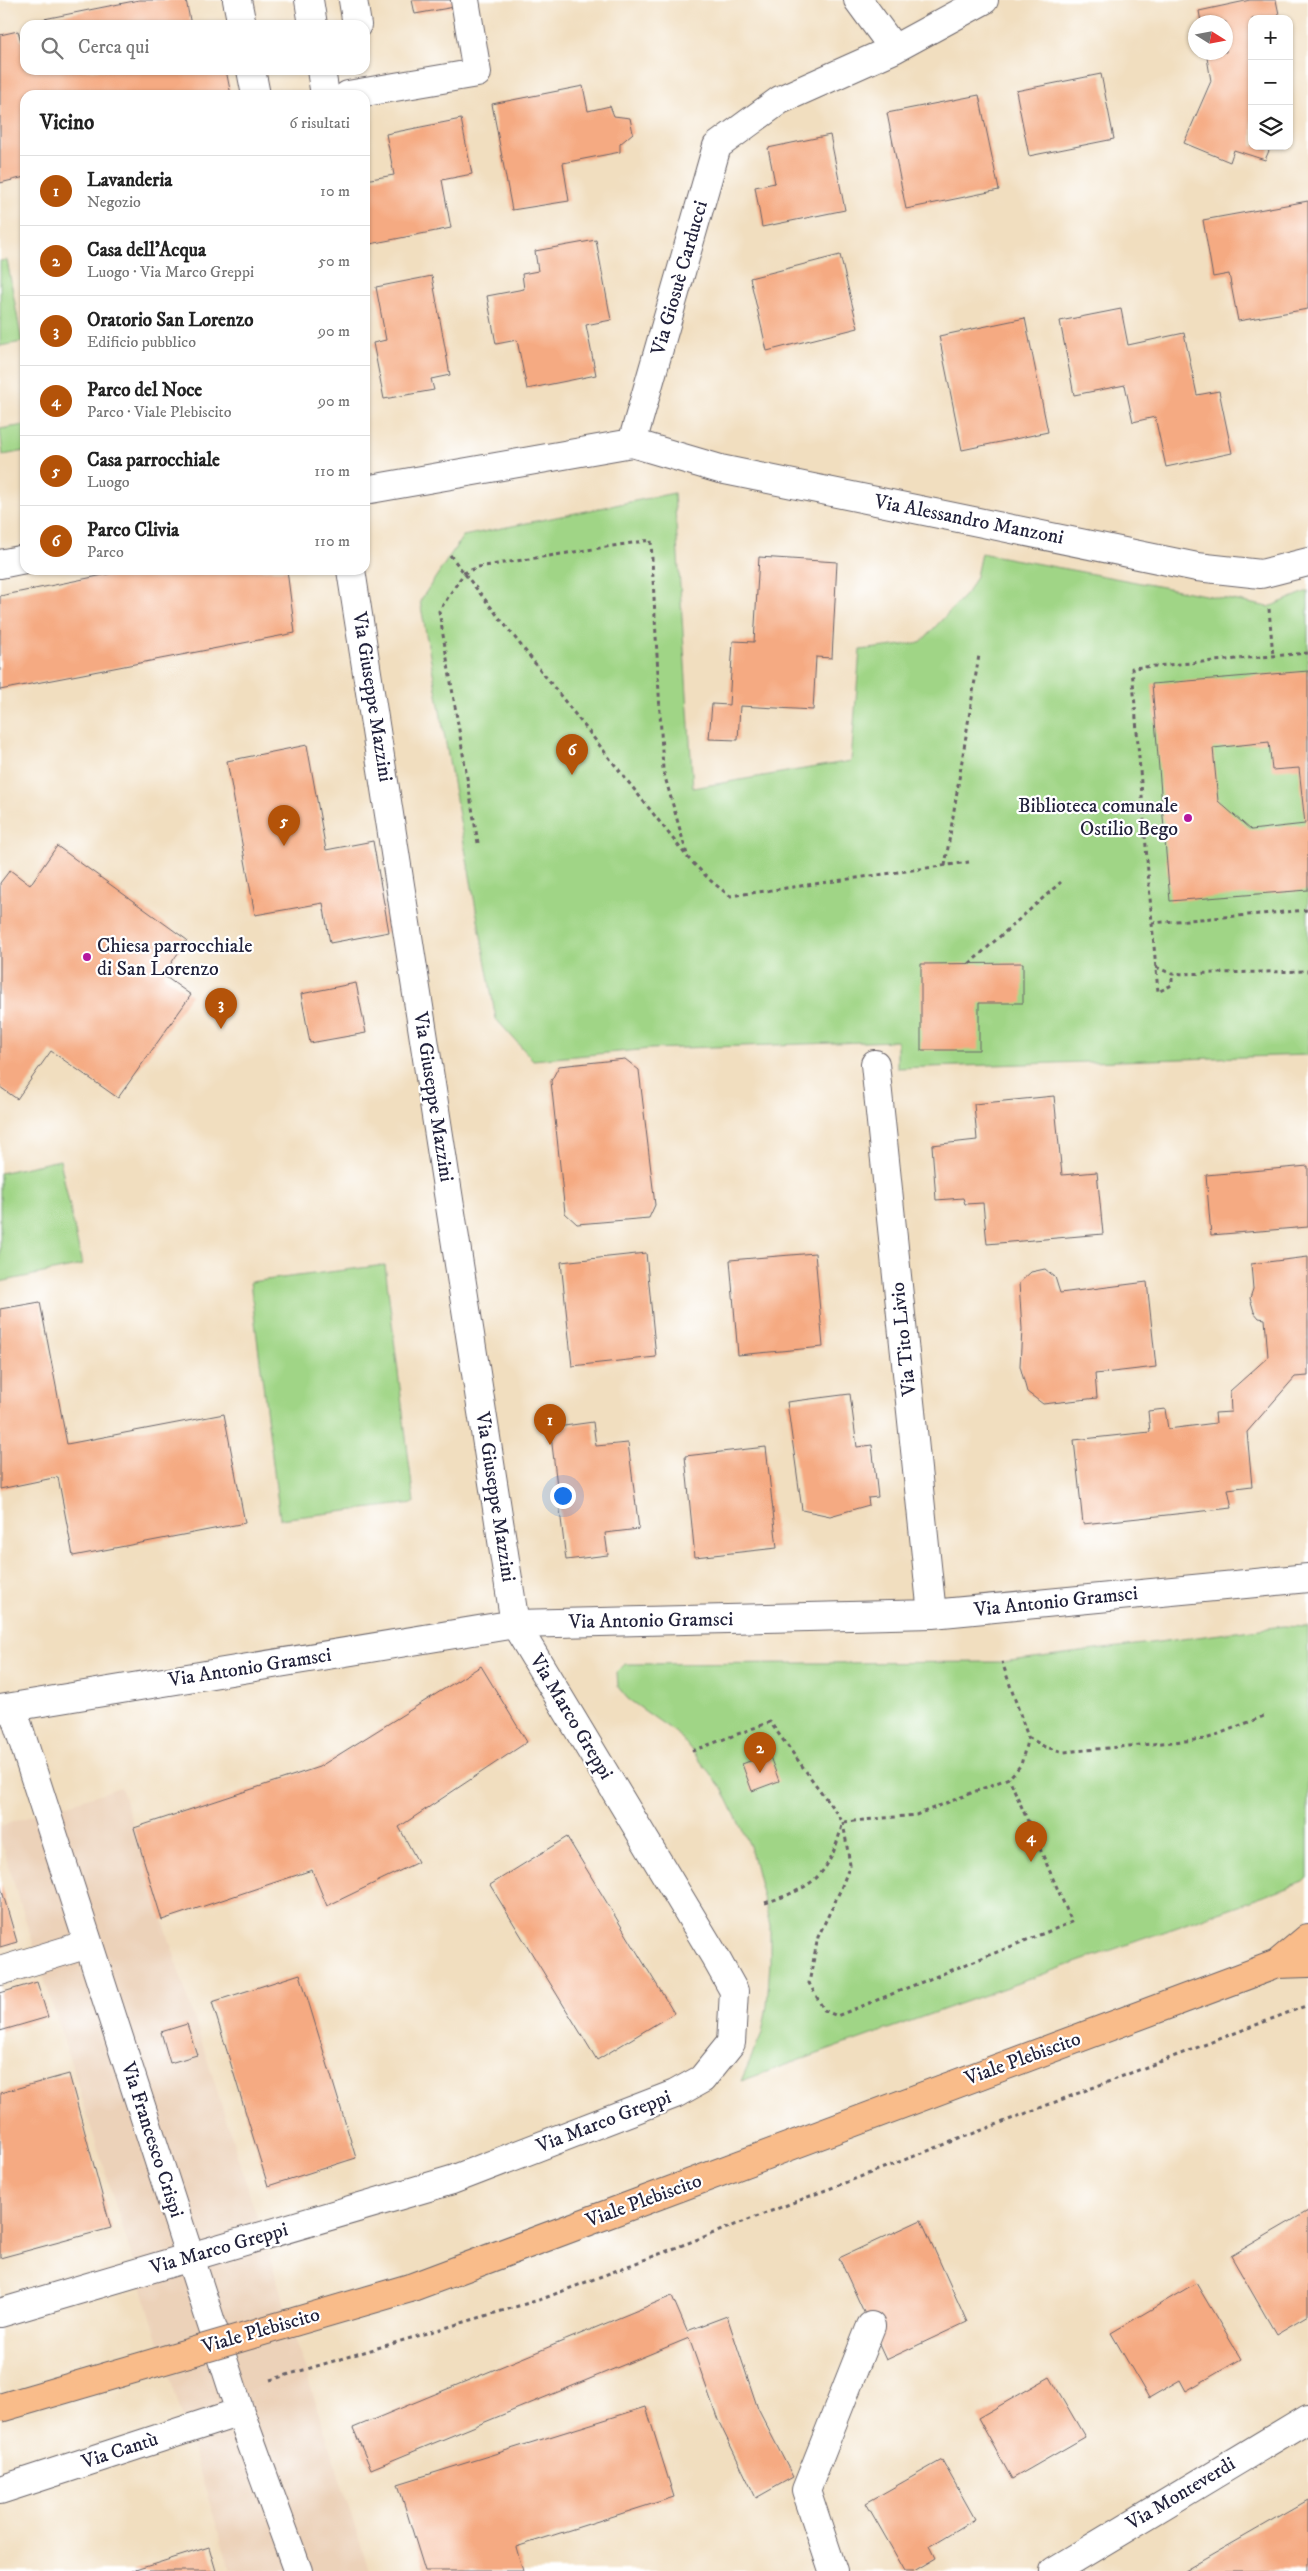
<!DOCTYPE html>
<html lang="it">
<head>
<meta charset="utf-8">
<style>
  :root { --surface:#fff; --page:#f6f6f6; --text:#222; --muted:#767676; --line:#e0e0e0; --accent:#b45309 }
  body { margin:0; font-family:"IM FELL DW Pica",serif; background:var(--page); color:var(--text) }
  .controls { position:absolute; right:15px; top:15px; display:grid; overflow:hidden; border-radius:10px; box-shadow:0 1px 4px #0004 }
  .controls button { width:45px; height:45px; display:grid; place-items:center; padding:0; border:0; border-bottom:1px solid var(--line); background:var(--surface); color:var(--text); font:25px sans-serif }
  .compass { position:absolute; left:1188px; top:15px; width:45px; height:45px; border-radius:50%; background:var(--surface); box-shadow:0 1px 4px #0004; rotate:101deg }
  .you { position:absolute; left:562px; top:1495px; width:18px; height:18px; margin:-12px; border:4px solid #fff; border-radius:50%; background:#1a73e8; box-shadow:0 0 0 8px #1a73e833 }
  .badge { display:grid; place-items:center; width:32px; height:32px; border-radius:50%; background:var(--accent); color:#fff; font-size:16px; font-weight:700 }
  .pin { position:absolute; translate:-50% -41px; filter:drop-shadow(0 1px 2px #0008) }
  .pin::after { content:''; position:absolute; top:26px; width:18px; height:15px; background:inherit; clip-path:polygon(0 0,100% 0,50% 100%) }
  .list { margin:0; padding:0; list-style:none }
  h2 { display:flex; justify-content:space-between; align-items:center; height:65px; margin:0; padding:0 20px; font-size:21px }
  h2 small { font-size:16px; font-weight:400; color:var(--muted) }
  .list li { display:grid; grid-template-columns:32px 1fr auto; gap:15px; align-items:center; box-sizing:border-box; height:70px; padding:0 20px; border-top:1px solid var(--line) }
  .list b { display:block; font-size:19px; white-space:nowrap }
  .list p { margin:0; font-size:16px; white-space:nowrap; color:var(--muted) }
  .list em { font-size:16px; font-style:normal; color:var(--muted) }
  .icon { flex:none; width:28px; height:28px; fill:none; stroke:currentColor; stroke-width:2; stroke-linecap:round; stroke-linejoin:round }
  .map { position:relative; flex:none; width:1308px; height:2571px; overflow:hidden }
  .search { position:absolute; background:var(--surface); box-shadow:0 1px 4px #0004; left:20px; top:20px; width:350px; height:55px; display:flex; align-items:center; gap:12px; box-sizing:border-box; padding:0 18px; border-radius:15px; color:var(--muted); font-size:19px }
  .panel { position:absolute; background:var(--surface); box-shadow:0 1px 4px #0004; left:20px; top:90px; width:350px; height:485px; border-radius:15px }
  .map>svg:first-child { display:block }
  .built { fill:#ecd2b9 }
  .green { fill:#a0d586; stroke:#617c60 }
  .building { fill:#f5aa82; fill-rule:evenodd }
  .lines { fill:none; stroke-linecap:round; stroke-linejoin:round }
  .minor-casing { stroke:#6a6469; stroke-width:30 }
  .major-casing { stroke:#6a6469; stroke-width:30 }
  .path { stroke:#6a6469; stroke-width:3; stroke-dasharray:4 4; stroke-linecap:butt }
  .minor { stroke:#fff; stroke-width:28 }
  .major { stroke:#f9bc8a; stroke-width:28 }
  .major-bridge-casing { stroke:#6a6469; stroke-width:30; stroke-linecap:butt }
  .major-bridge { stroke:#f9bc8a; stroke-width:28 }
  .poi-dot { fill:#b5179e; stroke:#fff; stroke-width:2 }
  .labels { text-anchor:middle; dominant-baseline:central; stroke-width:4.5; stroke-linejoin:round; paint-order:stroke }
  .street-label { font-size:20px; fill:#22223b; stroke:#fff }
  .poi-label { font-size:20px; fill:#22223b; stroke:#fff; text-anchor:end }
</style>
</head>
<body>
<div class="map">
<svg width="1308" height="2571" viewBox="0 0 1308 2571">
  <rect width="100%" height="100%" fill="#fff"/>
  <filter id="ink" filterUnits="userSpaceOnUse"><feTurbulence type="fractalNoise" baseFrequency=".02" numOctaves="2"/><feDisplacementMap in="SourceGraphic" scale="10" xChannelSelector="R" yChannelSelector="G"/><feConvolveMatrix kernelMatrix="1 2 1 2 8 2 1 2 1" color-interpolation-filters="sRGB"/></filter>
  <filter id="wash" filterUnits="userSpaceOnUse"><feTurbulence type="fractalNoise" baseFrequency=".0096" numOctaves="4" result="noise"/><feDisplacementMap in="SourceGraphic" scale="20" xChannelSelector="R" yChannelSelector="G"/><feGaussianBlur stdDeviation="1.12" result="paint"/><feColorMatrix in="noise" values="0 0 0 0 0 0 0 0 0 0 0 0 0 0 0 0 0 1.4 0 .05"/><feComposite in="paint" operator="in"/></filter>
  <g filter="url(#wash)">
    <rect width="100%" height="100%" fill="#f1debf"/>
    <path class="built" d="M121,1787L369,2571H231L0,1839V1826Z"/>
    <path class="green" d="M7,260L22,342L0,346V261Z
      M25,425V451L3,455L0,429Z
      M674,493L693,788L851,761L860,650L920,643L967,593L976,576L981,553L1269,607L1308,591V1055L897,1068V1041L650,1049L533,1060L496,1019L420,601L463,536Z
      M60,1160L82,1265L0,1282V1173Z
      M385,1265L414,1503L280,1519L250,1282Z
      M1283,1626L1308,1627V1878L1304,1882L741,2081L762,2033L767,2006L770,1962V1925L750,1846L722,1788L679,1735L628,1699L618,1687L617,1672L625,1664L1002,1662Z"/>
    <g id="blocks">
      <path class="building" d="M139,0H186L191,25H30L29,22Z
        M412,0H459L460,6L415,14Z
        M1250,0H1276L1280,19H1252V146H1271L1265,160L1234,150L1230,162L1184,143L1211,81L1206,52H1226V22H1201L1199,11Z
        M18,31L21,41L25,40V70H226L231,95H25V177L0,183V35Z
        M1101,74L1114,139L1029,156L1016,91Z
        M583,86L588,111L610,106L614,116L630,118L633,133L620,144V152L563,163L569,201L512,210L492,104Z
        M979,95L999,190L906,209L887,113Z
        M461,119L472,174L442,180L451,228L365,245V180L394,175L386,134Z
        M830,135L845,210L762,227L755,187L775,183L768,148Z
        M1308,201V309L1238,321L1229,274L1213,277L1203,220Z
        M596,240L611,320L586,325L596,375L527,389L517,340L496,344L487,296L524,289L522,274L538,271L535,251Z
        M840,255L858,328L767,351L750,278Z
        M432,276L450,375L431,379L434,390L384,399L373,343L386,340L376,287Z
        M1121,309L1128,345L1184,333L1197,395L1219,391L1232,453L1166,467L1155,417L1133,422L1125,385L1074,395L1060,321Z
        M1025,318L1048,432L962,450L939,336Z
        M759,557L837,562L832,658L816,657L813,710L740,706L738,740L709,739L712,704L729,705L733,641L754,642Z
        M128,570H287L295,633L0,690V596Z
        M1308,671V890L1170,901L1152,684ZM1269,742L1272,770L1299,768L1305,824L1251,830L1218,801L1213,748Z
        M307,745L326,850L373,841L389,932L330,943L323,903L255,915L227,761Z
        M57,846L187,940L163,975L191,995L118,1098L51,1051L17,1099L0,1087V883L10,870L30,885Z
        M1023,963V1003H979V1050H921V964Z
        M356,983L366,1033L310,1043L301,994Z
        M625,1059L639,1070L655,1205L649,1218L577,1224L565,1213L551,1081L559,1066Z
        M1054,1096L1062,1175L1097,1172L1103,1234L987,1244L983,1203L965,1204L963,1198L936,1200L932,1145L977,1140L974,1104Z
        M1308,1166V1227L1211,1235L1206,1175Z
        M646,1253L656,1357L572,1366L561,1262Z
        M815,1253L823,1347L738,1355L730,1260Z
        M1308,1257V1376L1295,1377L1247,1432L1252,1486L1228,1489L1232,1508L1083,1524L1074,1440L1150,1432L1148,1411L1165,1409L1168,1429L1216,1423L1215,1413L1231,1412L1230,1391L1268,1357L1265,1319L1259,1318L1254,1312L1250,1298L1253,1289L1251,1264Z
        M1045,1269L1055,1277L1060,1293L1147,1282L1156,1367L1095,1374L1097,1398L1043,1404L1027,1392L1020,1366L1022,1329L1019,1283L1031,1272Z
        M40,1302L67,1444L224,1414L245,1523L73,1556L58,1477L0,1489V1309Z
        M850,1394L857,1447L872,1445L878,1497L868,1498L869,1505L830,1516L802,1510L787,1402Z
        M593,1422L596,1446L628,1443L639,1529L605,1533L608,1555L566,1560L550,1428Z
        M766,1447L777,1548L695,1557L685,1456Z
        M481,1666L527,1742L399,1827L418,1862L327,1906L312,1870L162,1920L134,1828L319,1767Z
        M769,1754L779,1781L752,1791L742,1764Z
        M567,1837L674,2013L597,2060L490,1885Z
        M0,1884L17,1942L0,1947Z
        M300,1974L356,2158L268,2186L212,2002Z
        M37,1982L48,2017L0,2031V1993Z
        M187,2024L197,2055L170,2063L161,2032Z
        M69,2074L111,2228L0,2258V2093Z
        M1308,2211V2315L1276,2334L1231,2256Z
        M921,2220L967,2322L886,2360L839,2258Z
        M1196,2283L1241,2359L1186,2391L1180,2380L1149,2398L1111,2333Z
        M672,2296L687,2331L727,2316L758,2409L793,2477L756,2498L718,2420L689,2338L371,2469L353,2428Z
        M1050,2377L1085,2437L1012,2479L978,2418Z
        M646,2407L674,2497L516,2547L523,2571H425L398,2484Z
        M942,2460L975,2519L930,2546L936,2558L914,2571H905L866,2503Z
        M1308,2500V2571H1184Z
        M209,2547L216,2571H132Z"/>
    </g>
  </g>
  <g filter="url(#ink)">
    <use href="#blocks" fill-opacity="0" stroke="#6a6469" stroke-width="1"/>
    <g class="lines">
      <g class="minor-casing">
        <path id="minor" d="M237,0L242,25
          M309,0L313,25
          M353,0L357,25
          M858,0L894,49
          M251,70L256,95
          M321,70L325,95
          M348,95L477,73L465,0
          M632,443L717,146L780,100L894,49L984,0
          M365,490L632,443L720,469L1197,567L1261,574L1308,562
          M0,564L25,559
          M875,1064L932,1614
          M12,1707L240,2412L298,2571
          M0,1709L515,1624L932,1614L1308,1578
          M0,1971L88,1944
          M0,2313L452,2180L675,2094L702,2079L731,2043L734,1991L714,1955L515,1624L351,570
          M0,2490L240,2412
          M833,2571L806,2490L871,2326
          M1054,2571L1308,2418"/>
      </g>
      <g class="major-casing">
        <path id="major" d="M1277,1964L1308,1938
          M410,2288L1277,1964L1308,1963"/>
      </g>
      <path class="path" d="M450,555L688,858L711,881L730,896L969,862
        M1269,609L1273,656
        M1308,653L1132,668L1152,923L1308,910
        M478,843L439,611L464,573L478,567L651,540L663,770L688,858
        M945,866L979,655
        M1152,923L1158,992L1172,985V974
        M969,964L1061,882
        M1156,967L1172,974L1308,971
        M1028,1737L1045,1747L1064,1752L1206,1739L1264,1716
        M692,1751L770,1722L843,1822L916,1815L1009,1778L1021,1765L1028,1737L1002,1662
        M843,1822L850,1865L840,1891L818,1937L809,1983L824,2010L837,2016L1072,1922L1009,1778
        M765,1903C814,1887 829,1876 842,1825
        M270,2380L542,2299L1308,2005"/>
      <use href="#minor" class="minor"/>
      <use href="#major" class="major"/>
      <g class="major-bridge-casing">
        <path id="major-bridge" d="M0,2408L410,2288"/>
      </g>
      <use href="#major-bridge" class="major-bridge"/>
    </g>
  </g>
  <g class="poi-dot">
    <circle cx="1188" cy="818" r="5"/>
    <circle cx="87" cy="957" r="5"/>
  </g>
  <g class="labels">
    <g class="street-label">
      <text transform="translate(680 278) rotate(-74)">Via Giosuè Carducci</text>
      <text transform="translate(969 520) rotate(11)">Via Alessandro Manzoni</text>
      <text transform="translate(372 697) rotate(81)">Via Giuseppe Mazzini</text>
      <text transform="translate(433 1097) rotate(81)">Via Giuseppe Mazzini</text>
      <text transform="translate(904 1339) rotate(-96)">Via Tito Livio</text>
      <text transform="translate(495 1497) rotate(81)">Via Giuseppe Mazzini</text>
      <text transform="translate(1056 1602) rotate(-6)">Via Antonio Gramsci</text>
      <text transform="translate(651 1621) rotate(-1)">Via Antonio Gramsci</text>
      <text transform="translate(250 1668) rotate(-9)">Via Antonio Gramsci</text>
      <text transform="translate(571 1717) rotate(59)">Via Marco Greppi</text>
      <text transform="translate(1023 2059) rotate(-20)">Viale Plebiscito</text>
      <text transform="translate(604 2122) rotate(-21)">Via Marco Greppi</text>
      <text transform="translate(152 2140) rotate(72)">Via Francesco Crispi</text>
      <text transform="translate(644 2201) rotate(-20)">Viale Plebiscito</text>
      <text transform="translate(219 2249) rotate(-16)">Via Marco Greppi</text>
      <text transform="translate(261 2331) rotate(-16)">Viale Plebiscito</text>
      <text transform="translate(120 2451) rotate(-18)">Via Cantù</text>
      <text transform="translate(1181 2494) rotate(-31)">Via Monteverdi</text>
    </g>
    <g class="poi-label">
      <text x="1178" y="806">Biblioteca comunale<tspan x="1178" dy="23">Ostilio Bego</tspan></text>
      <text x="97" y="946" text-anchor="start">Chiesa parrocchiale<tspan x="97" dy="23">di San Lorenzo</tspan></text>
    </g>
  </g>
</svg>
<div class="controls">
<button>+</button>
<button>−</button>
<button><svg class="icon" aria-label="layers" viewBox="0 0 24 24"><path d="M12 4l9 5-9 5-9-5zM3 14l9 5 9-5"/></svg></button>
</div>
<svg class="compass" viewBox="-18 -18 36 36"><path d="M0-13l5 13h-10z" fill="#e53935"/><path d="M0 13l5-13h-10z" fill="#767676"/></svg>
<div class="you"></div>
<div class="pin badge" style="left:550px;top:1445px">1</div>
<div class="pin badge" style="left:760px;top:1773px">2</div>
<div class="pin badge" style="left:221px;top:1029px">3</div>
<div class="pin badge" style="left:1031px;top:1862px">4</div>
<div class="pin badge" style="left:284px;top:846px">5</div>
<div class="pin badge" style="left:572px;top:775px">6</div>
<div class="search"><svg class="icon" aria-label="search" viewBox="0 0 24 24"><circle cx="10" cy="10" r="6"/><path d="M15 15l6 6"/></svg>Cerca qui</div>
<section class="panel">
<h2>Vicino<small>6 risultati</small></h2>
<ul class="list">
<li><span class="badge">1</span><div><b>Lavanderia</b><p>Negozio</p></div><em>10 m</em></li>
<li><span class="badge">2</span><div><b>Casa dell'Acqua</b><p>Luogo · Via Marco Greppi</p></div><em>50 m</em></li>
<li><span class="badge">3</span><div><b>Oratorio San Lorenzo</b><p>Edificio pubblico</p></div><em>90 m</em></li>
<li><span class="badge">4</span><div><b>Parco del Noce</b><p>Parco · Viale Plebiscito</p></div><em>90 m</em></li>
<li><span class="badge">5</span><div><b>Casa parrocchiale</b><p>Luogo</p></div><em>110 m</em></li>
<li><span class="badge">6</span><div><b>Parco Clivia</b><p>Parco</p></div><em>110 m</em></li>
</ul>
</section>
</div>
</body>
</html>
